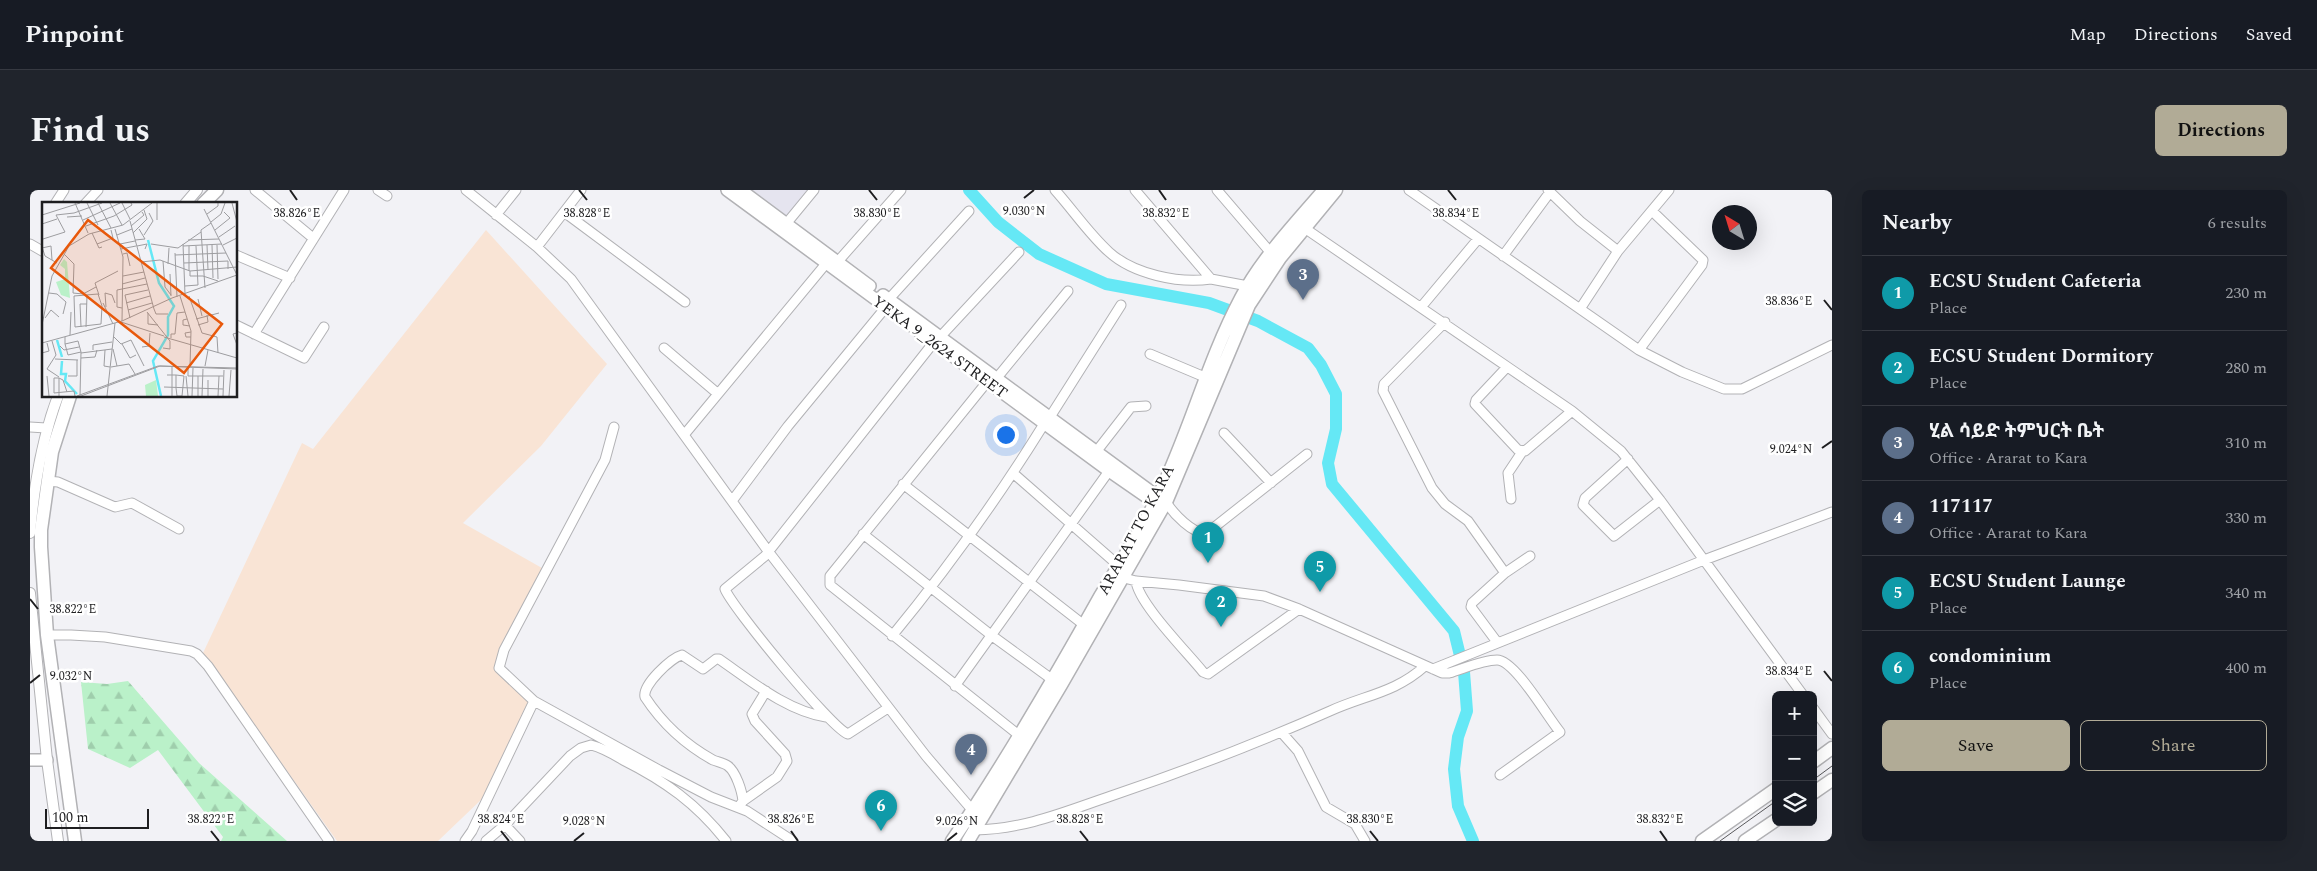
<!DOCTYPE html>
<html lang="en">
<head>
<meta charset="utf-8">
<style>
  :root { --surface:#171b24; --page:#20242c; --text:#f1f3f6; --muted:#9ea1a6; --line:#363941; --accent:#b1ab96 }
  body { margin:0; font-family:Spectral,"Noto Sans Ethiopic",serif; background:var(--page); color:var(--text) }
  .controls { position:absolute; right:15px; bottom:15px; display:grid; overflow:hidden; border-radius:8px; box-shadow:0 5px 20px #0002 }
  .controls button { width:45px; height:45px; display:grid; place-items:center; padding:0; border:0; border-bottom:1px solid var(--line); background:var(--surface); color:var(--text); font:25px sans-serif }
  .compass { position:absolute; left:1682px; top:15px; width:45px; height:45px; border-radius:50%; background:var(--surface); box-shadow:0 5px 20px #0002; rotate:322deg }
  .scale { position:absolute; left:15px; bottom:12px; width:104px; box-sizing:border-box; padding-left:5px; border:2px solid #1e1e20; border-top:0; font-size:14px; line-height:18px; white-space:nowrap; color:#1e1e20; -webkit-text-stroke:4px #fff; paint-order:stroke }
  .you { position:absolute; left:975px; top:244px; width:18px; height:18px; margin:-12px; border:4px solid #fff; border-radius:50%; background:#1a73e8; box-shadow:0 0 0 8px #1a73e833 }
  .badge { display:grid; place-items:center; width:32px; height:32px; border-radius:50%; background:var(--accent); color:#fff; font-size:16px; font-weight:700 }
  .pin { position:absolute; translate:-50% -41px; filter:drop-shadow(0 1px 2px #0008) }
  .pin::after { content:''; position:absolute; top:26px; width:18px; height:15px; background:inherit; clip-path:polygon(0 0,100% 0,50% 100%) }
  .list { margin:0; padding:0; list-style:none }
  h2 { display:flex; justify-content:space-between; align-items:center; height:65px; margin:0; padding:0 20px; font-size:21px }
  h2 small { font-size:16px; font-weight:400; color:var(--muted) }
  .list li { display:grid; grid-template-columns:32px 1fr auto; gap:15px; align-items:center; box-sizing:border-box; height:75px; padding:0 20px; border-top:1px solid var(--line) }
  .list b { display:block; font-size:19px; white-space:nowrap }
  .list p { margin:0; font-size:16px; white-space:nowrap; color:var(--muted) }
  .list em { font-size:16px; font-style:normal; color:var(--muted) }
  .actions { display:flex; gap:10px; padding:15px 20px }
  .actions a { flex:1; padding:11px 0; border:1px solid var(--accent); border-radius:8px; text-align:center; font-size:18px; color:var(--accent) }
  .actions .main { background:var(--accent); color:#111 }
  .icon { flex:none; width:28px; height:28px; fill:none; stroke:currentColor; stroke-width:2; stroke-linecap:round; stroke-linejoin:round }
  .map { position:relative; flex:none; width:1802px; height:651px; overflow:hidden; border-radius:8px }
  header { display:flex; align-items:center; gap:30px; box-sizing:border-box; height:70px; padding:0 25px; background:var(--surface); border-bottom:1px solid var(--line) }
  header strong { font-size:24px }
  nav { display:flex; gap:28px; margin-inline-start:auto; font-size:18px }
  .intro { display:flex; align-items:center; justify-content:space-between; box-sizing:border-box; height:120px; padding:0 30px }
  h1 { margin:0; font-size:35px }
  .button { padding:12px 22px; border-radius:8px; background:var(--accent); color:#111; font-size:18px; font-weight:700 }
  main { display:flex; gap:30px; padding:0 30px }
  aside { flex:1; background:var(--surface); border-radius:8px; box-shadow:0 5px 20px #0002 }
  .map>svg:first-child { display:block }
  .built { fill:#e5e4ef }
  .education { fill:#f9e4d5 }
  .forest { fill:url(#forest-firs) }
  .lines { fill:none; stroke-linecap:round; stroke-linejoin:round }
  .river { stroke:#65e8f5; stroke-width:12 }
  .minor-casing { stroke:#b2b2b5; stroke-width:11 }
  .tertiary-casing { stroke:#b2b2b5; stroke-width:12 }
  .secondary-casing { stroke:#b2b2b5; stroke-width:14 }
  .primary-casing { stroke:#b2b2b5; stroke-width:15 }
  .minor { stroke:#fff; stroke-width:9 }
  .tertiary { stroke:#fff; stroke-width:10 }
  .secondary { stroke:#fff; stroke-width:11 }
  .primary { stroke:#fff; stroke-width:12 }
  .tram { stroke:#59595c; stroke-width:1 }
  .ticks { fill:none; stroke:#1e1e20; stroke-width:2 }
  .labels { text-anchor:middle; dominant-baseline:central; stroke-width:5; stroke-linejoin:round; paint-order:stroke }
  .street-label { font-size:16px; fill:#1e1e20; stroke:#fff }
  .inset-river { fill:none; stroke:#65e8f5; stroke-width:2.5 }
  .inset-road { fill:none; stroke:#9d9da0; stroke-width:1 }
  .view { fill:#e8590c; fill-opacity:0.15; stroke:#e8590c; stroke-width:2.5 }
  .inset-edge { fill:none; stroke:#1e1e20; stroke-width:2.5 }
  .ticks-label { font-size:12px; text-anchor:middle; fill:#1e1e20; stroke:#fff; stroke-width:5; stroke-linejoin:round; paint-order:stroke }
</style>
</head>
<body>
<header>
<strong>Pinpoint</strong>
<nav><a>Map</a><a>Directions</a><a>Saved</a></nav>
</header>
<div class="intro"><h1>Find us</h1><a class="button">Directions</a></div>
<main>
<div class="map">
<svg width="1802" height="651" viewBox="0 0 1802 651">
  <defs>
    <pattern id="forest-firs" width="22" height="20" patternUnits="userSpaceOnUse" patternTransform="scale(1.25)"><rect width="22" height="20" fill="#baf1c9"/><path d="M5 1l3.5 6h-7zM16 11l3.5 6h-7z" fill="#9fceac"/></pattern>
  </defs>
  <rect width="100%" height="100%" fill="#f2f2f6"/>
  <path class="built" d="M722,0H787L756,34L718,5Z"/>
  <path class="education" d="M456,40L577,174L511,256L433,333L519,382L471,477L509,511L454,607L408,651H307L173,463L272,253L283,259Z"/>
  <path class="forest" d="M98,491L169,573L257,651H191L193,647L128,560L100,578L58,559L51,492L77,494Z"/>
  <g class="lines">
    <path class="river" d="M939,0L968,32L1009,64L1076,94L1179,113L1228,131L1278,158L1291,175L1306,204V239L1298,273L1302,294L1424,441L1434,482L1437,521L1428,547L1424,579L1428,616L1443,651"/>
    <g class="minor-casing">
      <path id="minor" d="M225,0L283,48
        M348,0L357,6
        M436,0L507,57L541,89L738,361L896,566L943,621
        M1025,0C1043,20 1059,44 1079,62C1103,84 1149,94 1181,89
        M1105,0L1181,89L1218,96
        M1187,0L1241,63
        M1379,0L1609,160L1652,182L1694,199H1712L1802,155
        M1518,0L1550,31L1588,61
        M25,14L34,0
        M55,14L68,0
        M534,22L551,0
        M466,25L486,0
        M756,34L784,0
        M1270,35L1542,221L1591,261L1630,310L1773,505
        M0,54L14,62
        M507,57L534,22L655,112
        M206,65L260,88
        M1473,66L1520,2
        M803,77L871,0
        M859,109L939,21
        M1392,116L1448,49
        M1550,119L1588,61L1639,0
        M1415,132L1354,194L1353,201L1402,298L1415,314L1438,331L1475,383L1442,413L1441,417L1467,452
        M206,135L274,168L294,137
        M224,144L314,0
        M911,146L989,62
        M634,158L687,203
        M1609,160L1672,75L1673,70L1622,21
        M1120,164L1177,188
        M1477,177L1446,210L1445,214L1488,260L1495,261L1542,221
        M966,189L1038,101
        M957,192L800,386V395L990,546
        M1020,227L1091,115
        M0,237L16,238
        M584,237L575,270L474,460L469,478L504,511L629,580L681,607L717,621L763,651
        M1194,243L1241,293
        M654,245L799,70
        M1066,262L1101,217L1116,216
        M1598,269L1555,308L1553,315L1584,346L1630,310
        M983,283L1088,375
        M17,291L28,292L85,317L102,313L149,339
        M873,294L1054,435
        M1481,309L1478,283L1492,262
        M702,311L758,236L856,117
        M1136,312C1143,323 1163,345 1177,343L1277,264
        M833,344L961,445L1027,493
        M1475,383L1500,366
        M1094,388L1106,391L1149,395L1234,406L1269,419L1412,483H1419C1433,479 1452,470 1467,470C1485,470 1518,528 1530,542L1470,585
        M1106,391C1108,413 1158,463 1173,482L1178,484L1269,419
        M17,445H41L75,447L161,461L167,464L178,476L299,651
        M862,446C918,378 968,308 1014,234
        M1403,479L1674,370L1802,322
        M925,496L1079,281
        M858,518L818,544C802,539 701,416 695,399L735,366L904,152
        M1783,518L1802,544
        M1252,543L1268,561L1296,617L1325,634L1335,651
        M713,611C712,601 706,582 698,576C694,573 688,572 683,570C656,555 632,533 615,507C612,495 641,468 652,465L673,479L686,469H689C721,491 757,521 796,527
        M710,615L713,611L747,587L757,571L755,564L725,531L722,524L736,501
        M475,635L490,651
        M945,640C995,639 1034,622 1081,606C1155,581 1228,553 1300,521C1335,505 1365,503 1395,476
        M435,651L442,641L504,511
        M456,651L475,635L540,566L551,558L561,555C573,558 583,564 593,570C635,591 667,614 696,651"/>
    </g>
    <g class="tertiary-casing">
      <path id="tertiary" d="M155,14L167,0
        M0,343C4,296 11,251 28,206
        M0,403L17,570L28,651"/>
    </g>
    <g class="secondary-casing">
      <path id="secondary" d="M697,0L1079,281L1131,317
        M711,0L840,96
        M853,105L1124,304
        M0,570H17"/>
    </g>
    <g class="primary-casing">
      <path id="primary" d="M173,14L187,0
        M40,206L22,262L11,340V357L17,445L45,651
        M1783,572L1802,558
        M1783,603L1802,590
        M922,651C976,572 1024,489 1071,405C1090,373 1111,341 1128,307C1160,242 1177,172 1211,108C1232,68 1265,34 1294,0
        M938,651L1031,495L1136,312L1219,115L1250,68L1306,0
        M1672,651L1746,599
        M1715,651L1746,630"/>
    </g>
    <use href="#minor" class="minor"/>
    <use href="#tertiary" class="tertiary"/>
    <use href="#secondary" class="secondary"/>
    <use href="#primary" class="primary"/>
    <path class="tram" d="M1783,590L1802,576
      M1690,651L1746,611"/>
  </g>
  <path class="ticks" d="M260,0L267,10M549,0L557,10M839,0L847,10M1129,0L1136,10M1418,0L1426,10M994,8L1004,0M1794,110L1802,120M1792,258L1802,251M0,409L8,419M1794,481L1802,491M0,493L10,485M181,641L189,651M471,641L479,651M761,641L768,651M1050,641L1058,651M1340,641L1348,651M1630,641L1637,651M544,651L554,643M917,651L927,643"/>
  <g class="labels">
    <g class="street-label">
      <text transform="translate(910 157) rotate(36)">YEKA 9_2624 STREET</text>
      <text transform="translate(1106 340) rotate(-62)">ARARAT TO KARA</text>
    </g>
  </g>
  <g transform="translate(12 12)">
    <rect width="195" height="195" fill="#f2f2f6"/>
    <path d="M22,57L25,60L28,96L19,93L14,80L23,77V67L18,63Z" fill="#baf1c9"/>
    <path d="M114,178L116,194H104L103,183Z" fill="#baf1c9"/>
    <path class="inset-river" d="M106,38L117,81L132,104L126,115V133L111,159L119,194M15,138L20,155M20,159L19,172H24L23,179L35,192"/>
    <path class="inset-road" d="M33,1L46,31M45,1L56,23M56,1L69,26M68,1L80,23M80,1L88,17M115,1V18M190,1L195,20M165,12L176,4V1M0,13L38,1M25,15L40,14M41,18L78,1M88,19L112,107M169,20L179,12L183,1M0,22L15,17M195,23V47M44,24L72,14L90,3L89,1M89,24L102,13L100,10M73,27L81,55L80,119M173,28L188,16L182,10M50,31L57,46L60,45M91,31L105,17L102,8M75,33L90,27M102,33L111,19L107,11M177,35L193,24M1,37L23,30L14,13L32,11L60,1M93,38L103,37L97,27M146,38L177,37M55,42L71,36L69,28M78,42L93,39M109,42L136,46L159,30M141,42L143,92M165,43L166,68M170,43L171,76M175,43L176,77M181,43L195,36M95,44L105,42L103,47M141,44L180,42M0,45L3,54L15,61M0,46L9,44L10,58M79,47L94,44M133,51L135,95M22,52L32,62L31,91L41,92L54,85M81,52L85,51L88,64M133,53L184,51M121,59L123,85L129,93M99,60L118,58L148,69L195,65M142,61L186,59V67M126,62L127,46M147,69V44M148,69V74H161L176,79M128,72L129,94M81,74L102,70M80,82L103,76M143,84L156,83L154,44M163,86L159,28L169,21M7,91L15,92L24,100L21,112M56,92L60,104L59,122L33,125L32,94ZM57,93L53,81L76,69M138,94L149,129L148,164M147,94L160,131L175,135L176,151M156,97L160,114M61,101L71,122M84,101L108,94M64,105L63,91L70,93L73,101M80,106L75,105V88L105,82M112,107L114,112H126M86,108L110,101M105,110L128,139V147L121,146M106,111V122L116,123M3,116L9,108L17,115M88,116L83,93L106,88M145,117L141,118V123L148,124M154,117L177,111M79,120L122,134M0,123L10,74L27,44L47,32L81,23L110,1M156,123L166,120L165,113M39,125L38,102H45M44,125L45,93M149,130L143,131L144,135H149M195,131L191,132L195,143M28,133L29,110M23,135V142L26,153L39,150L36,139L23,142M72,135L79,142L89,138L102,164M122,135L195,156M129,136V132H133L135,111L143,110M10,139L14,153L5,167L17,175M0,141L80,119L130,96L195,73L162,7M80,142L88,156L94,153M18,144L22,148L37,145M100,145L107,144L108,131M71,147L75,164M51,148V143L70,140M63,148L62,164L68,165M0,151L7,149L5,141M39,151L70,147M39,156L53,155L55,148M13,157L36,158M163,164L166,148M69,165L87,162L93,172M146,166V174H181M125,173H134V186M5,174L7,194M26,174H35V158M144,174L146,194M17,176H12V191L32,189L33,194M17,176L21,178L25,190M17,176V194M122,185L181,187M134,186L135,194H140L142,174L134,173M35,194L116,164L195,166M38,194L39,150M39,194L118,164L195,167M65,194L73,121M130,194V165M150,194L151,166M156,194V174M160,194L161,167M166,194V178M176,194L177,174M181,194L182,168M187,194L189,168"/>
    <path class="view" d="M46,18L180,122L142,171L9,66Z"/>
    <rect width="195" height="195" class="inset-edge"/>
  </g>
  <g class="ticks-label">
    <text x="994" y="25">9.030°N</text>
    <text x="267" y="27">38.826°E</text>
    <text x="557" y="27">38.828°E</text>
    <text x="847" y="27">38.830°E</text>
    <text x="1136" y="27">38.832°E</text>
    <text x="1426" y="27">38.834°E</text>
    <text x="1759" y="115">38.836°E</text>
    <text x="1761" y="263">9.024°N</text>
    <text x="43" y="423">38.822°E</text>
    <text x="1759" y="485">38.834°E</text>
    <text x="41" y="490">9.032°N</text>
    <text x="181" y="633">38.822°E</text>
    <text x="471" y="633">38.824°E</text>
    <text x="761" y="633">38.826°E</text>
    <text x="1050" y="633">38.828°E</text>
    <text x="1340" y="633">38.830°E</text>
    <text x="1630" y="633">38.832°E</text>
    <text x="554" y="635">9.028°N</text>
    <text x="927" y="635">9.026°N</text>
  </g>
</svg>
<div class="controls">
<button>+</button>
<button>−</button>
<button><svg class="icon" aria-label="layers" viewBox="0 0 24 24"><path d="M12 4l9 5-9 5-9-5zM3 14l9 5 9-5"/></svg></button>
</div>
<svg class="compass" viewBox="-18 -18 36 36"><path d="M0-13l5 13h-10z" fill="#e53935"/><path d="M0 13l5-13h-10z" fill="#9ea1a6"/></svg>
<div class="scale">100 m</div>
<div class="you"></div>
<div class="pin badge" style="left:1178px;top:373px;background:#0f9aa8">1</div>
<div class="pin badge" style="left:1191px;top:437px;background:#0f9aa8">2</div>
<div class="pin badge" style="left:1273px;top:110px;background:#5c6f8a">3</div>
<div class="pin badge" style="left:941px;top:585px;background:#5c6f8a">4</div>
<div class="pin badge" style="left:1290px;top:402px;background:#0f9aa8">5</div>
<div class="pin badge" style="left:851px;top:641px;background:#0f9aa8">6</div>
</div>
<aside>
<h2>Nearby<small>6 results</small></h2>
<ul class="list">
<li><span class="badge" style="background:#0f9aa8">1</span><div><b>ECSU Student Cafeteria</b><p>Place</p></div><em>230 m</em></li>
<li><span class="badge" style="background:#0f9aa8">2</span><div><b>ECSU Student Dormitory</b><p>Place</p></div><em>280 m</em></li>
<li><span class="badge" style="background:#5c6f8a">3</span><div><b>ሂል ሳይድ ትምህርት ቤት</b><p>Office · Ararat to Kara</p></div><em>310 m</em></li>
<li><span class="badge" style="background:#5c6f8a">4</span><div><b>117117</b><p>Office · Ararat to Kara</p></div><em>330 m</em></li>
<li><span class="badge" style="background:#0f9aa8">5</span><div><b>ECSU Student Launge</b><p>Place</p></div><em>340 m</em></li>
<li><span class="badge" style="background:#0f9aa8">6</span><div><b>condominium</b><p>Place</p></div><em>400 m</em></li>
</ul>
<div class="actions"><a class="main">Save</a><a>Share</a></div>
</aside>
</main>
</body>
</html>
